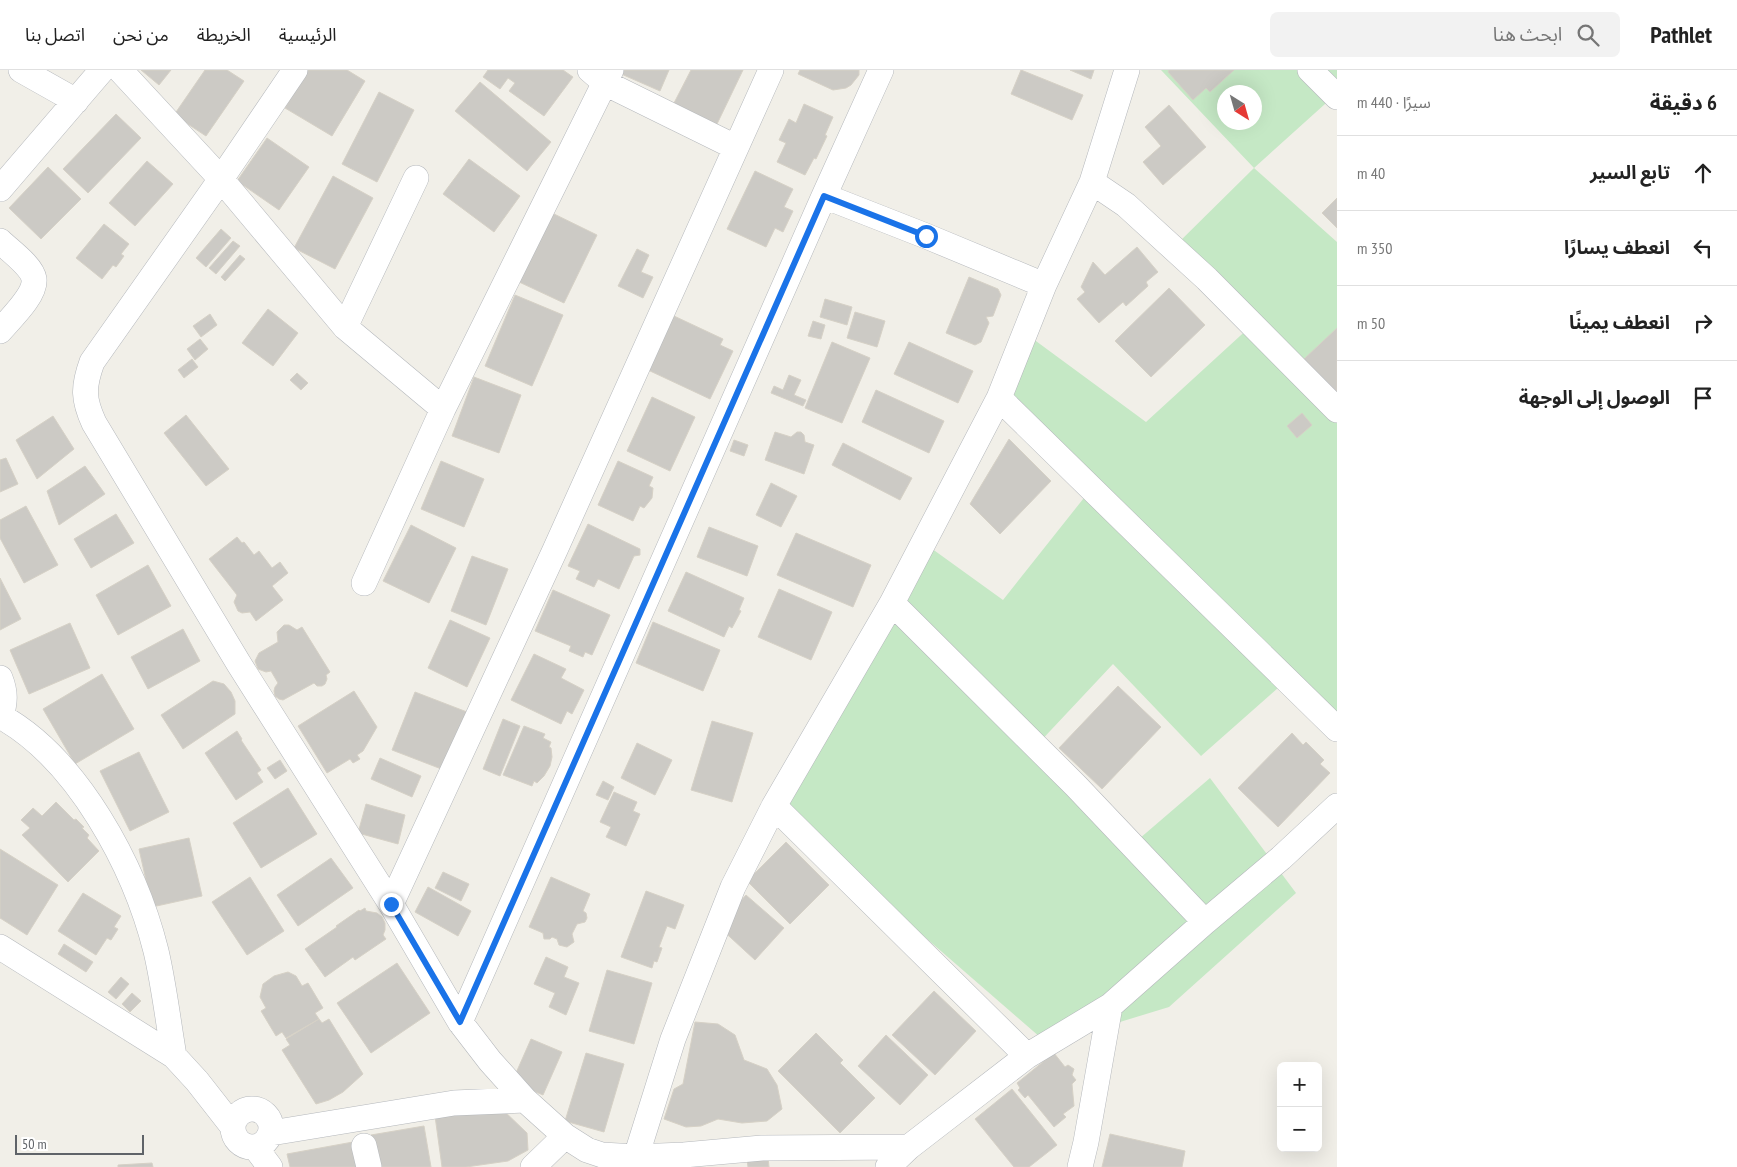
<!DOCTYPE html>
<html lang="ar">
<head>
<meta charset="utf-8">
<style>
  :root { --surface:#fff; --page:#f2f2f2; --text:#222; --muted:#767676; --line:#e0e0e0 }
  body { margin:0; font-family:"PT Sans Narrow","Noto Sans Arabic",sans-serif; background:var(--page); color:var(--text); direction:rtl }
  .controls { position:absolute; right:15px; bottom:15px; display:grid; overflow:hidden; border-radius:8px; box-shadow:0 5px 20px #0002 }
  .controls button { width:45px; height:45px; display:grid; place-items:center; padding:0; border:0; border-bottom:1px solid var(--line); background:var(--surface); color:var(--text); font:25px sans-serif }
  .compass { position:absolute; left:1217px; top:15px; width:45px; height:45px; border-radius:50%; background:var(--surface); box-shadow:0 5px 20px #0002; rotate:143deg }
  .scale { position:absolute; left:15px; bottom:12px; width:129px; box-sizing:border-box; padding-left:5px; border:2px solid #5f6368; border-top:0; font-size:14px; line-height:18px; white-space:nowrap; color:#5f6368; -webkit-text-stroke:4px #fff; paint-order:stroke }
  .stop { position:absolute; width:15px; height:15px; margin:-11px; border:4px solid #1a73e8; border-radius:50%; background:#fff }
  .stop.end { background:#1a73e8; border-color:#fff; box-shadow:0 1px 5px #0008 }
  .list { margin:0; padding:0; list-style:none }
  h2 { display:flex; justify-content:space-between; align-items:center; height:65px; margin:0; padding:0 20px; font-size:21px }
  h2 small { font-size:16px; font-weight:400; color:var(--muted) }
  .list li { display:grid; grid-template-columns:32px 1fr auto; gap:15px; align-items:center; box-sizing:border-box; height:75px; padding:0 20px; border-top:1px solid var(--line) }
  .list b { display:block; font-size:19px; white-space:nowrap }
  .list em { font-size:16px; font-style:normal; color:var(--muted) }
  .icon { flex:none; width:28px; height:28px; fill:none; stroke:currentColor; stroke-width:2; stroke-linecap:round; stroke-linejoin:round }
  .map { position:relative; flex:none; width:1337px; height:1097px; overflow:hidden; direction:ltr }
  header { display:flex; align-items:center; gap:30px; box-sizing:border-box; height:70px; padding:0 25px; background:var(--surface); border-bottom:1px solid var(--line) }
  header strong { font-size:24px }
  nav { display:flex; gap:28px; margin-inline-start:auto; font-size:18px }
  .search { width:350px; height:45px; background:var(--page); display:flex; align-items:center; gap:12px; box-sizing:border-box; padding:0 18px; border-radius:8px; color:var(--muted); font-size:19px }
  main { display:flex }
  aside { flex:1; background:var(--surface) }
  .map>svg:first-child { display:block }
  .green { fill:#c5e8c5; fill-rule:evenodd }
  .building { fill:#cccac5; stroke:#d6d1c6 }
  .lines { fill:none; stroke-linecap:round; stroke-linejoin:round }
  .minor-casing { stroke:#b5b8bc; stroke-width:26 }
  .minor { stroke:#fff; stroke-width:25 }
  .route { stroke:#1a73e8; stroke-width:6 }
</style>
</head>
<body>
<header>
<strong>Pathlet</strong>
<div class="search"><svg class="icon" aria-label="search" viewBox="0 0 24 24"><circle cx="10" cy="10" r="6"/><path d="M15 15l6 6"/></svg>ابحث هنا</div>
<nav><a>الرئيسية</a><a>الخريطة</a><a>من نحن</a><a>اتصل بنا</a></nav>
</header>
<main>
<aside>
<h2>6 دقيقة<small>سيرًا · 440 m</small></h2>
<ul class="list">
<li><svg class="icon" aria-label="ahead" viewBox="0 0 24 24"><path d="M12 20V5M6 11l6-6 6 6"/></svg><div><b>تابع السير</b></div><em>40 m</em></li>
<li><svg class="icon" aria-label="left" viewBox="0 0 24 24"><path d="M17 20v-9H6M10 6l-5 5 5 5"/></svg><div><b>انعطف يسارًا</b></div><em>350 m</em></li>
<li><svg class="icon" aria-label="right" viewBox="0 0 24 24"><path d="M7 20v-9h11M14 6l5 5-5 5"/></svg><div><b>انعطف يمينًا</b></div><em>50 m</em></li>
<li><svg class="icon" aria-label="arrive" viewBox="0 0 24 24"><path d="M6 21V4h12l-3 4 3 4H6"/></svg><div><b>الوصول إلى الوجهة</b></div></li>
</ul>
</aside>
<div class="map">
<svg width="1337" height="1097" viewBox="0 0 1337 1097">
  <rect width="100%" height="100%" fill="#f1efe8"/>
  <path class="green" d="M1161,0H1337V27L1335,25L1254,98L1337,172V671L1287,610L1201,686L1113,594L1036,676L1132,775L1210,708L1296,823L1169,937L1048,974L774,736L924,473L1003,530L1091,419L999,328L1025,263L1146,352L1252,255L1173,178L1254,98ZM1224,22H1254V52H1224Z"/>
  <path class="building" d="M141,0H171L159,15Z
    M205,0H227L244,11L206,66L174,45Z
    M307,0H347L365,11L332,66L285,38Z
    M488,0H563L573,7L544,46L509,21L515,13L508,8L500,19L483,7Z
    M620,0H669L660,21L619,3Z
    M691,0H743L717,54L674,33Z
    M800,0H859V5L851,15L846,18L833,20L798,4Z
    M1021,0L1083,25L1072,50L1011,24Z
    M1070,0H1094L1091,9Z
    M1169,0H1234L1210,22L1206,18L1193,30L1168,2Z
    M480,12L551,72L527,101L455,41Z
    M379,22L414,40L377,112L342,94Z
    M804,34L833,47L825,65L827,66L816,89L814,88L805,105L777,92L786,73L779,70L789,49L796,53Z
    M1169,35L1206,77L1163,115L1143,92L1161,76L1145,57Z
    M116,44L141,68L88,123L63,99Z
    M267,68L309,97L279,140L237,111Z
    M469,89L520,126L494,162L443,124Z
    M147,91L173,114L135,156L109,133Z
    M48,97L81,129L41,169L9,138Z
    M755,101L793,119L784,137L793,141L783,162L775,158L766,177L727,159Z
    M333,106L373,128L335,199L294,178Z
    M1337,128V158L1322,143Z
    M550,142L597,165L564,233L517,211Z
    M104,154L129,174L121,184L124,186L116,197L113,195L102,209L76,188Z
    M221,159L231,168L206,197L196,188Z
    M233,171L240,176L216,204L209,198Z
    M1137,177L1158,202L1146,212L1148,216L1126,236L1123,232L1099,253L1077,229L1085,222L1081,217L1093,192L1105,205Z
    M637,179L649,185L641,202L653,207L643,228L618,216Z
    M240,185L245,189L225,211L221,207Z
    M969,207L998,219L1001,225L993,246L986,247L989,253L981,272L975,275L946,263Z
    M1169,218L1205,255L1151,307L1115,271Z
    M515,225L563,245L532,316L485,296Z
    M825,229L852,237L847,255L820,247Z
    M268,239L298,263L273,296L242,273Z
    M855,242L885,251L877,277L847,268Z
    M210,244L217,255L201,267L193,256Z
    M674,246L723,269L720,275L733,281L710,329L648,300Z
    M813,251L825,255L821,269L808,266Z
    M1337,258V323L1304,289Z
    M200,269L208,279L195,290L187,279Z
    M832,272L870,288L842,353L805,338Z
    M909,272L973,301L958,333L894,304Z
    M192,289L198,297L184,308L178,300Z
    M297,303L308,313L301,320L290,310Z
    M789,305L801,310L794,325L806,330L803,336L771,323L774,316L783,320Z
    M474,307L521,325L499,383L452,366Z
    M876,320L944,351L929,383L862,352Z
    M652,327L695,347L670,401L627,381Z
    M1302,343L1312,355L1297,368L1287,356Z
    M186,345L229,399L206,416L164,363Z
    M53,346L74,379L37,409L16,370Z
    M775,362L791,367L797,362H801L804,365L805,372L814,375L804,404L765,390Z
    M1009,369L1051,411L1000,464L970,434Z
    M734,370L748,375L744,386L730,381Z
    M843,373L912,408L900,430L832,395Z
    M6,388L18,414L0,422V390Z
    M441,391L484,409L464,457L421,439Z
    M618,391L653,407L649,416L653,418L652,428L644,438L640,436L633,451L598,435Z
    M85,396L105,424L59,455L47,421Z
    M771,413L797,426L781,457L756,445Z
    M26,436L58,495L24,513L0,468V450Z
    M116,444L134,473L91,498L74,469Z
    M588,454L640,479V485L634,486L619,519L598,509L594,517L576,509L580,501L568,496Z
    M411,455L456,478L429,533L383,511Z
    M709,457L758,476L747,506L697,487Z
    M796,463L871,495L853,537L777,505Z
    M237,467L242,473L244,472L254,485L259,481L272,498L280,492L288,503L272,516L283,530L256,551L250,542L242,543L238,541L234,532L237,525L209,489Z
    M472,486L508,499L486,555L451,541Z
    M148,495L171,536L118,565L96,525Z
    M686,502L744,528L739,540L741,541L732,558L729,556L724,567L668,541Z
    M0,508L21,549L0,560Z
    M779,519L832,542L811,590L758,567Z
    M553,520L610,545L592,585L585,582L583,587L569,581L571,576L535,561Z
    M450,550L490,568L467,617L428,598Z
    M653,552L720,580L703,621L636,593Z
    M70,553L90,598L29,624L10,580Z
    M284,555H289L297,560L302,557L330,602L326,605L327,609L325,614L322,616H317L314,613L283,630L279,629L275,626L274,621L275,617L278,613L271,601L266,602L258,599L255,591L259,583L278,572L277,562Z
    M183,559L200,591L148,619L131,587Z
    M534,584L566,599L561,608L584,620L572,644L567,641L561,654L511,630Z
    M102,604L134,659L75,694L43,639Z
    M213,611L224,614L231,622L235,631V644L183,679L161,645Z
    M1118,616L1161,657L1102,719L1059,678Z
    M354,621L377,657L363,681L357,685L360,689L353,693L350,689L327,703L298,656Z
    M415,622L467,642L444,700L392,680Z
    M503,649L520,656L500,706L483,699Z
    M712,651L753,663L732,732L691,720Z
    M524,656L545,664L543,668L551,672L549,677L551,678L552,687L550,696L544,706L537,713L534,711L532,716L503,705Z
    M237,661L242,669L241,670L261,700L257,703L263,712L236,730L205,683Z
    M1292,663L1303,675L1306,672L1324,690L1320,694L1330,703L1278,757L1238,718Z
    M637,673L672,690L655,725L621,708Z
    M139,682L169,742L130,761L100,701Z
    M380,688L421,706L412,727L371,709Z
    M280,690L287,701L275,709L267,698Z
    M603,711L614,717L608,730L596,725Z
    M288,718L317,764L261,798L233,753Z
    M614,722L637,732L633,741L640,744L626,776L606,767L611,757L600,752Z
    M56,732L74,750L76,749L84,757L82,758L89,765L87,768L99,781L68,812L22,765L30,758L21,750L33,738L42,746Z
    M366,734L405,745L398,774L358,763Z
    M189,768L202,826L152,837L139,779Z
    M786,772L829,815L790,854L747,811Z
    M0,779L58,815L27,865L0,848Z
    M331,788L353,818L298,856L277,825Z
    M443,802L469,814L461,831L435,818Z
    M250,807L284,861L247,885L212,832Z
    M551,807L590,824L583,841L586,843L587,848L585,852L577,854L572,864L574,872L567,877L559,875L557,869L552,867L550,869H544L543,863L529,857Z
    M428,817L471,841L458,866L415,842Z
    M646,821L684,835L675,859L667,856L659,877L662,878L657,892L654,891L652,898L621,887Z
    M83,823L121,846L114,857L118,859L111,870L107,868L96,885L58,861Z
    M746,825L784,858L755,890L718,856Z
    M365,838L366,841L377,843L382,847L385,853V860L383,865L386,869L355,890L353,887L325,907L305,879L337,857L336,856L359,840L360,841Z
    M64,874L93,892L86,902L58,884Z
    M546,887L568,897L564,907L579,913L566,945L549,937L555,923L534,914Z
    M397,893L430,943L371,983L337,933Z
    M607,900L652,913L634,974L589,961Z
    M288,902L296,906L302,916L308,913L323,938L315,943L319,949L286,968L282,962L276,966L261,941L266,938L260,927L263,914L274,906Z
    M121,907L129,914L116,929L108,922Z
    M934,921L976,961L935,1005L892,965Z
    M132,923L141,931L130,942L122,934Z
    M319,949L322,953L329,949L363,1004L343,1022L329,1030L316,1034L282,980L290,975L286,969Z
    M695,952L718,954L735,965L744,990L767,999L777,1015L782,1039L767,1051L742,1053L718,1049L701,1056L686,1057L664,1049L674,1019L683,1014Z
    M816,963L843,990L840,993L875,1028L840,1063L778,1001Z
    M886,965L928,1005L900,1035L858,996Z
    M531,969L562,982L543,1025L512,1012Z
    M586,983L624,994L604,1062L565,1051Z
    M1054,983L1065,997L1068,995L1074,999L1072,1005L1076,1010L1072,1014L1074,1036L1063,1044L1066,1047L1054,1057L1028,1025L1025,1028L1018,1020L1020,1018L1017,1013Z
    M1012,1019L1057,1075L1029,1097H1014L975,1049Z
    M500,1037L527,1063L528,1080L508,1091L466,1097H442L435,1046Z
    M424,1056L431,1097H377L371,1065Z
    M1110,1064L1185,1081L1182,1097H1102Z
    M353,1072L357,1097H290L287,1084Z
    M768,1087L769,1097H748L747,1090Z
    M152,1093L153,1097H118V1095Z"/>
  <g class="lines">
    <g class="minor-casing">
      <path id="minor" d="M21,0L76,31
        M120,0L221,109L345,257L443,339
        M295,0L221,109L92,292C83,317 83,329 94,353L239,594L391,834L460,952L490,991L525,1030L565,1066L587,1080L602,1085L636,1087L684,1085L762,1078L909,1077
        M590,0L605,13L735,77
        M1310,0L1337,27
        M1092,112L1126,135L1207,209L1337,340
        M0,119L102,0
        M824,126L926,166L1044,215
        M0,171C9,180 32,196 34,209C36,225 10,249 0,261
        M345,257L416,108
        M999,328L1337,659
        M364,513L443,339L611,0
        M892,533L1076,716L1205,852
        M0,608C6,623 5,632 1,647
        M0,646C78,689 135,797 156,881C164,915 168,951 174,986
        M774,736L1027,986
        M391,834L555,480L771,0
        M0,877L174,986L197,1011L233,1057
        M460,952L824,126L881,0
        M233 1058a19 19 0 1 1 38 0a19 19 0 1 1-38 0Z
        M271,1063L454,1033L525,1030
        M364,1076L369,1097
        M255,1077L270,1097
        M636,1087L673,969L733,817L774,736L892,533L999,328L1044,215L1092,112L1127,0
        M533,1097L565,1066
        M888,1097L909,1077L1027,986L1110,936L1205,852L1281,788L1337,736
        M1080,1097L1086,1072L1110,936"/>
    </g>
    <use href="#minor" class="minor"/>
  </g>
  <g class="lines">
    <path class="route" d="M391,834L460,952L824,126L926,166"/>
  </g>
</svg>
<div class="controls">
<button>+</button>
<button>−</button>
</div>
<svg class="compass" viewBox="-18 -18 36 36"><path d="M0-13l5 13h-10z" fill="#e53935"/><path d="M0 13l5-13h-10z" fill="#767676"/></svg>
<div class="scale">50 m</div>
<div class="stop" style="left:926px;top:166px"></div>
<div class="stop end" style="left:391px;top:834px"></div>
</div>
</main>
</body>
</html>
